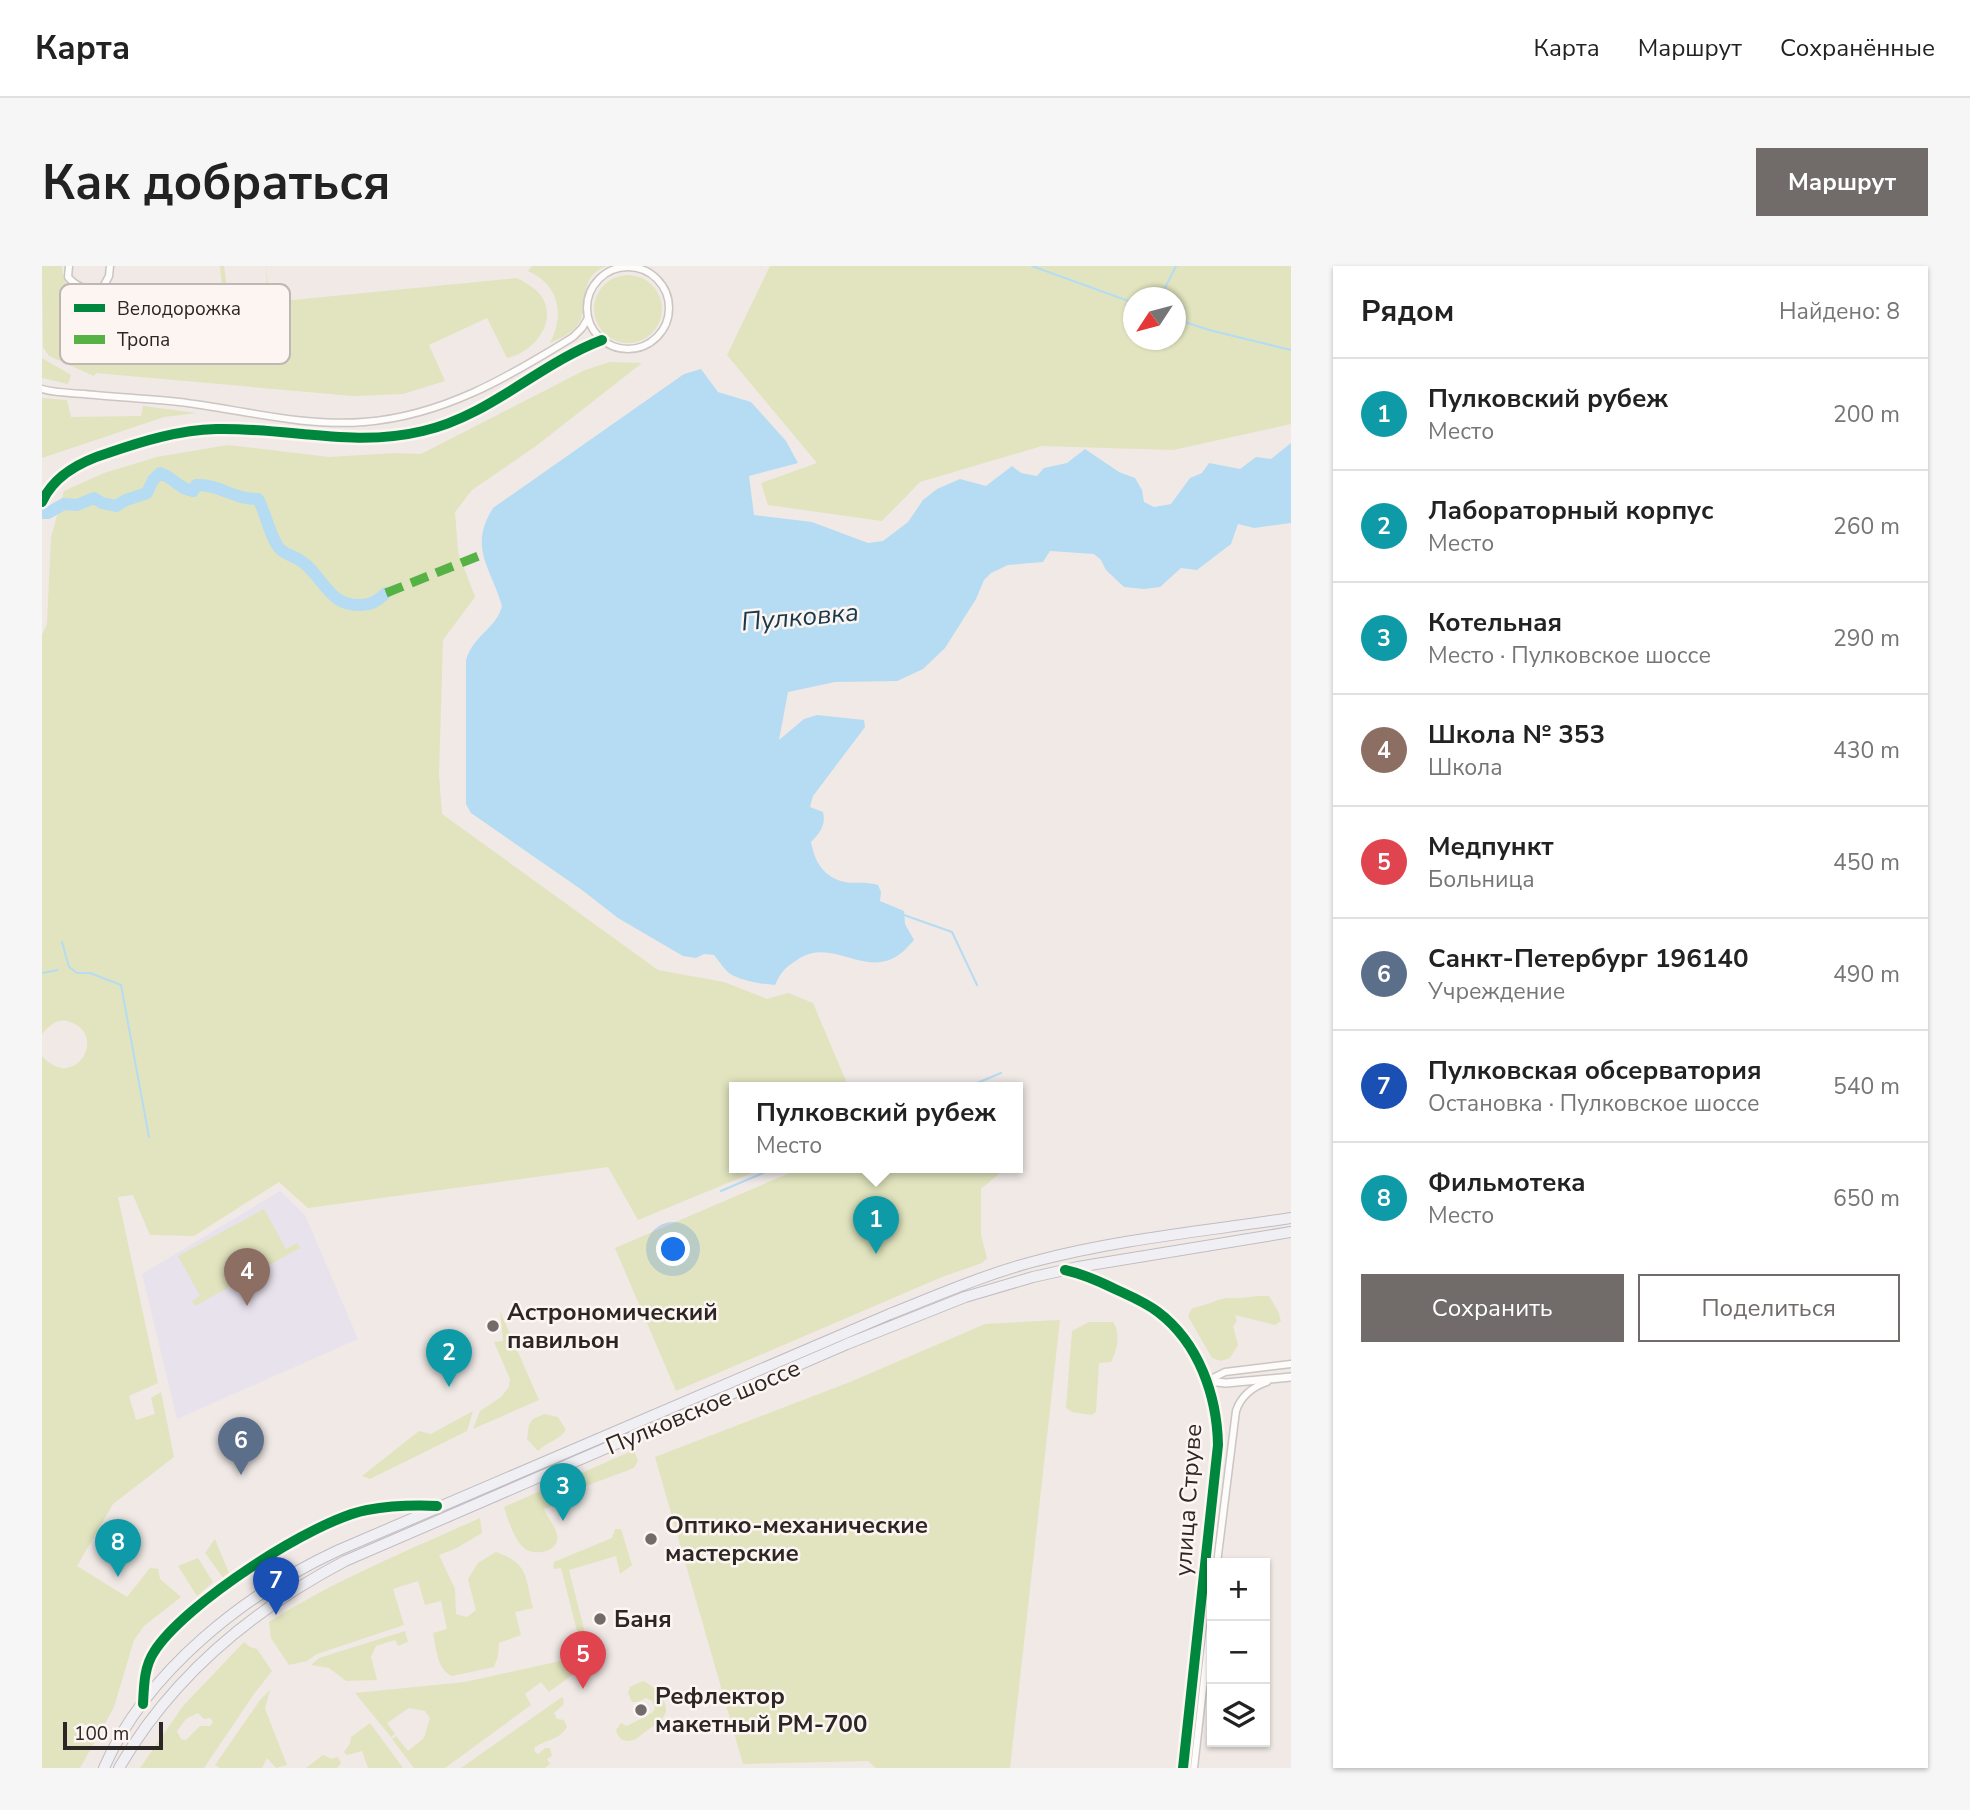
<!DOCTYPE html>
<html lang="ru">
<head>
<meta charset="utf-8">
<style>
  :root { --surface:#fff; --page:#f6f6f6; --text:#222; --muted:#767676; --line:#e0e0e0; --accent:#716b69 }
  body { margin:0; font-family:"Nunito Sans",sans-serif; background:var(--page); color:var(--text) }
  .controls { position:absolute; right:21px; bottom:21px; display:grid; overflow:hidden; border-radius:0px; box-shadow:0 2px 5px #0004 }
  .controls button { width:63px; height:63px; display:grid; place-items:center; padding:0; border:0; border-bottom:2px solid var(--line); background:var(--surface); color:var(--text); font:35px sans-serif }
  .compass { position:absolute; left:1081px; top:21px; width:63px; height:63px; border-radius:50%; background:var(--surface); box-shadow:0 2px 5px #0004; rotate:234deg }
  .scale { position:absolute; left:21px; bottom:18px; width:100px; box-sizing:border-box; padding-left:7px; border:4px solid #2c2725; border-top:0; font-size:19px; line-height:24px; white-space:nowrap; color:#2c2725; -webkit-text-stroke:5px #fdf5f2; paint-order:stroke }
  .you { position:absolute; left:632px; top:984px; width:24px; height:24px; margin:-18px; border:5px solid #fff; border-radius:50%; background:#1a73e8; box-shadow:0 0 0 10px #1a73e833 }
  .badge { display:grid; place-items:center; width:46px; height:46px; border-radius:50%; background:var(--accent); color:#fff; font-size:23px; font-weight:700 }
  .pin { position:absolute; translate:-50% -58px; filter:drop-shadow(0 2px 4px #0008) }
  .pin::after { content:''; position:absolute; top:37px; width:24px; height:21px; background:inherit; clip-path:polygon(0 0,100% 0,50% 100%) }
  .popup { position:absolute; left:687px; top:816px; width:294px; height:91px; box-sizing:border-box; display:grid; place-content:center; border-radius:0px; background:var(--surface); filter:drop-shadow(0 2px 5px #0005); font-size:23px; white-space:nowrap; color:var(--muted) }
  .popup b { font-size:26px; color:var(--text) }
  .popup::after { content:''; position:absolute; left:50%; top:100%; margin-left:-14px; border:14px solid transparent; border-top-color:var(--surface) }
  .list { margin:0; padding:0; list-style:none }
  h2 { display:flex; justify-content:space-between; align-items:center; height:91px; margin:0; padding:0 28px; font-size:30px }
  h2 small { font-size:23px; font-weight:400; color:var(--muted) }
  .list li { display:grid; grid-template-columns:46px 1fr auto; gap:21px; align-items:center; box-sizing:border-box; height:112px; padding:0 28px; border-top:2px solid var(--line) }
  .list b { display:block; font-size:26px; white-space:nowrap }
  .list p { margin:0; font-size:23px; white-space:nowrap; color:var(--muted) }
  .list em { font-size:23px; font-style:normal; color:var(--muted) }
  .actions { display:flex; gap:14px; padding:21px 28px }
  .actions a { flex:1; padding:16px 0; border:2px solid var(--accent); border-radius:0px; text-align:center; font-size:24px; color:var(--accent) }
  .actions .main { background:var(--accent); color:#fff }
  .icon { flex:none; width:38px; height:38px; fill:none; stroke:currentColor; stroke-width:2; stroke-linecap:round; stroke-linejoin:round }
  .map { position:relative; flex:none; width:1249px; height:1502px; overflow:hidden; border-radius:0px }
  header { display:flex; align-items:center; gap:42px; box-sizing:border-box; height:98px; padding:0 35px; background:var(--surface); border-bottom:2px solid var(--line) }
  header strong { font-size:33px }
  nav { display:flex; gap:38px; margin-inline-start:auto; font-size:24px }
  .intro { display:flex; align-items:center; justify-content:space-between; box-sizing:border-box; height:168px; padding:0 42px }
  h1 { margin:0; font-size:49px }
  .button { padding:18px 32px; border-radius:0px; background:var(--accent); color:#fff; font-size:24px; font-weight:700 }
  main { display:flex; gap:42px; padding:0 42px }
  aside { flex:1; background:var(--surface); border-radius:0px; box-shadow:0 2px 5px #0004 }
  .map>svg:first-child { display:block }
  .education { fill:#e8e2ed }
  .green { fill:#e1e4be; fill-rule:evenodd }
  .water { fill:#b5dcf3 }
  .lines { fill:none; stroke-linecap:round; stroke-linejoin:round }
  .stream { stroke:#b5dcf3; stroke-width:2 }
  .river { stroke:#b5dcf3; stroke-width:12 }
  .minor-casing { stroke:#cbc5c3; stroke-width:9 }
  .tertiary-casing { stroke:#cbc5c3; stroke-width:10 }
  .trunk-casing { stroke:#c0bcc1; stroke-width:12 }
  .minor { stroke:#fdfcfb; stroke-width:6 }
  .tertiary { stroke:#fdfcfb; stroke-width:7 }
  .trunk { stroke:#f0f0f4; stroke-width:10 }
  .quiet { stroke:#56b245; stroke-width:9; stroke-dasharray:18 9; stroke-linecap:butt }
  .cycleway-casing { stroke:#fdf5f2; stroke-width:15 }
  .cycleway { stroke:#00873e; stroke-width:10 }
  .poi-dot { fill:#716b69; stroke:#fdf5f2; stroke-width:2.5 }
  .labels { text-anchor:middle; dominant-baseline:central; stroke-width:5; stroke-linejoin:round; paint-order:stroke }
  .poi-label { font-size:24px; font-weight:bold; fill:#2c2725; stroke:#fdf5f2; text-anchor:start }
  .street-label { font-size:24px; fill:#2c2725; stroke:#fdf5f2 }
  .water-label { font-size:26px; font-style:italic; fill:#17394b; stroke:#fdf5f2 }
  .key { fill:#fdf5f2; stroke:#beb7b4; stroke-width:2 }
  .key-label { font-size:19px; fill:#2c2725 }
</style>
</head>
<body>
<header>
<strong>Карта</strong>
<nav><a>Карта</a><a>Маршрут</a><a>Сохранённые</a></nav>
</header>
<div class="intro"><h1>Как добраться</h1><a class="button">Маршрут</a></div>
<main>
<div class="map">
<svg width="1249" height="1502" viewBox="0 0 1249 1502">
  <rect width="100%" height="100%" fill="#f0e9e6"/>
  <path class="education" d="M238,925L263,949L316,1073L135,1153L100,1008Z"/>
  <path class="green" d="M0,0H20C21,48 79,10 82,63L79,67H77C78,56 75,44 64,39C18,16 20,110 71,76L85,78L93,73L104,75L108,72L111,59L97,56L93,61V49L112,54L133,56L159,54L171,61H180L186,57L193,43L199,39L225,36L221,40L222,48L231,47L230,36L475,12C484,17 496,23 501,33C515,58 490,87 465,92L445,52L387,79L403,115L361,128L311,130L54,107L52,110L7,90L1,81Z
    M178,0H182L185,21L191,28L225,24L224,0L227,27L190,31L180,22Z
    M490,0H564C533,13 550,38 536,58C529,68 519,72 508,77C523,48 517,19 486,5Z
    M728,0H1249V158L1131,184L1000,180L878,216L840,255L726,239L719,217L775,197L685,89ZM1092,32H1134V74H1092Z
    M552 43a34 34 0 1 1 68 0a34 34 0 1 1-68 0Z
    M167 42a8 8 0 1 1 16 0a8 8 0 1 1-16 0Z
    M0,92L29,109L26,118L0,112Z
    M568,96L600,97L494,180L430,224L413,246L416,286L433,331L401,374L397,509L400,548L616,704L682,716L725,733L746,727L771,737L807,822H692V902H722L596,954L566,901L266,942L237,916L152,970L108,969L91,929L76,931L116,1117L87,1130L94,1154L113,1148L109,1132L119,1126L132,1191L71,1238L35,1300L85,1331L108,1302L116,1303L118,1313L139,1331L102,1360L92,1374L72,1441L38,1502H0V790C32,827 67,769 28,756C16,751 8,759 0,768V369L5,358L9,271L22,225L62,207L115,191L186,179L287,191L354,187L379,188L543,104Z
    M0,132L25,134L29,151L99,150L101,140L155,147L122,151L0,192Z
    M759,902H964L939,923V969L945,992L940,997L900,1011L634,1125L573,982Z
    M222,943L244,983L255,977L258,982L153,1040L150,1035L158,1030L136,990Z
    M1215,1030H1227L1236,1045L1239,1055L1233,1059L1193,1049L1195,1055L1191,1060L1196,1079L1188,1092L1179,1095L1170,1092L1146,1050L1150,1042C1160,1041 1179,1032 1185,1032C1195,1032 1204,1032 1215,1030Z
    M458,1045L497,1134L431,1163L438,1145L459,1131L467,1121L468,1113L452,1076L461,1075Z
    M1018,1054L968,1502H834L826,1495L701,1498L613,1191L808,1116L943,1058Z
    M1047,1056H1071C1079,1067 1075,1085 1069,1096L1057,1097L1054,1146L1049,1149L1030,1146L1024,1142L1030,1065Z
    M431,1145L425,1165L328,1213L320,1210L377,1165L389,1168Z
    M502,1148L516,1151L524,1164C517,1174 505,1176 496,1185L485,1173L487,1159L491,1153Z
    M592,1184L596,1195L592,1202L544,1220L543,1224L502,1243C505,1251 513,1260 515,1268C519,1286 493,1291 482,1282C472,1273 466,1254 462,1241Z
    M438,1252L440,1267L413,1283L397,1289L413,1323L414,1348L425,1351L434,1344L426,1313L436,1297L454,1286C487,1297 483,1312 491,1342L473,1346L479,1369L457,1377L456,1390L452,1401L410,1410C395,1404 394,1381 391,1367L405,1363L399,1335L383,1339L376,1315L351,1323L362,1359L275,1388L265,1395L247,1399L229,1372L227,1356C293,1314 367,1284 438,1252Z
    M573,1263H579L590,1299L578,1308L574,1290L527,1304L546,1379L539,1381L519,1302L511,1303L512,1296L570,1272Z
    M173,1273L188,1310L182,1313L163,1287Z
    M156,1292L171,1316L155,1330L136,1300Z
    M363,1365L366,1376L356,1380L353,1374L334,1380L329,1391L335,1414L304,1415L287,1402L269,1399L277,1392Z
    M202,1376L208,1381L215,1383L230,1405L212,1428L162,1502H98L141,1440ZM156,1447L162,1453L168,1452L171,1456L168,1460H158L144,1474L139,1473L135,1465L144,1453Z
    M550,1388L552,1393L507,1426L499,1416L483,1428L489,1439L403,1502H372L350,1473L354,1470L366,1485L382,1472L388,1452L383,1445L367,1442L345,1457L353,1468L349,1471L313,1427L423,1416Z
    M601,1415C611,1419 630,1437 622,1450C618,1456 610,1461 604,1465C599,1469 592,1476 585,1475C578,1474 576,1470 574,1464L579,1457L585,1460L610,1447L613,1443L610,1435L604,1432L596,1436H590L586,1427L588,1421Z
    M228,1424L223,1443L245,1499L234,1502L225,1492L220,1502H178L173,1499L218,1434Z
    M520,1431L522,1434L521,1439L512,1447L515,1453L522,1454L525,1461C517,1475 503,1473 492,1482L493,1486L496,1488L503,1482H508L510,1490L505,1493L508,1498L503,1502H419Z
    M328,1457L361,1502H326L320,1485L305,1489L302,1486L308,1478L309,1471Z
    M281,1489L290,1493L296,1491L299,1497L295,1502H264Z"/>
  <path class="water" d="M659,103L676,126L709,136L744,175L756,197L707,210L712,249L770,256L826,277L841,275L866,256L881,234L895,223L918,213L944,220L970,200L979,207L995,210L1002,202L1025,197L1043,183L1077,206L1093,212L1100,224L1102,236L1112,241L1129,238L1148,212L1160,207L1167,197L1198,203L1214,191L1229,193L1249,177V257L1212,262L1196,258L1189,278L1155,304L1139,302L1118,321L1102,323L1082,321L1064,304L1059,294L1052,288L1008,285L1001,296L966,299L949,307L942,314L934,333L903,382L881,403L855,415L793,416L746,426L737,474L762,453L775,449L822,454L823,461L771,530L768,541L781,546C784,559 778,567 769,576C773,596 781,611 803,616C814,618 822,615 836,619L839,626L838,635L862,645L863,658L872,674C864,683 858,690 847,694C817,705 788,674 758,692C745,700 739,705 733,719C719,718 699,715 687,707C682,703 677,695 672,689L662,688L654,692L641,690L576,652L540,624L429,547L424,538V395C429,371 455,362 460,340C449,301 426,282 451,242L642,108Z"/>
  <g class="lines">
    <path class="stream" d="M990,0L1092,37
      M1118,32L1134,0
      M1134,53L1167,64L1249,84
      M862,649L910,666L935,719
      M20,676L27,701L35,707H48L79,719L107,871
      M0,707L16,704
      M923,822L959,807
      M679,925L733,902"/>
    <path class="river" d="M0,247H6L22,238L35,239L52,232L60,237L74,240L84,234L105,227L111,214L118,207C131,211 137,223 151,225L154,219C177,218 193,234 216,233C224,247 228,272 238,283C244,289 255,291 262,297C283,314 288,341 320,339C330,339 337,334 344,327"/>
    <g class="minor-casing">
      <path id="minor" d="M27,0L26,11C36,23 45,23 60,23L67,10L68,0
        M545 42a41 41 0 1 1 82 0a41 41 0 1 1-82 0Z
        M0,123C14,127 28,127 42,128C74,131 106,133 137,136C197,143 261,161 322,156C400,150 465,112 531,71L540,62L546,52
        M0,236C12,209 40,195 66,187C101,175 137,164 174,163C244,161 311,182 381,165C447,150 497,98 560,74
        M1175,1297L1194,1145C1199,1130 1210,1121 1225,1116
        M101,1434C102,1419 103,1401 111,1387C137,1340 270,1256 323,1245C345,1240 370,1239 393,1240
        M1141,1502L1176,1179L1174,1149L1165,1115L1183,1106L1249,1098
        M1152,1502L1170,1343"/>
    </g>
    <g class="tertiary-casing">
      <path id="tertiary" d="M1026,1004C1043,1008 1057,1015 1072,1022C1122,1046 1140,1065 1165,1115L1184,1117L1249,1111"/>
    </g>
    <g class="trunk-casing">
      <path id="trunk" d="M62,1502C104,1405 204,1327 297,1284L848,1048C896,1029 944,1008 994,995C1077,973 1164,965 1249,952
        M77,1502C130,1410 210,1344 303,1295L805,1078L923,1031L991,1011L1036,1001L1249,966"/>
    </g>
    <use href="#minor" class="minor"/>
    <use href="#tertiary" class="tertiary"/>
    <use href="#trunk" class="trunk"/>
    <path class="quiet" d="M344,327L439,289"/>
    <g class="cycleway-casing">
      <path id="cycleway" d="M0,236C12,209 40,195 66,187C101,175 137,164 174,163C244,161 311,182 381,165C447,150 497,98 560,74
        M1023,1004C1041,1008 1057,1015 1073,1023C1088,1030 1103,1036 1116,1046C1157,1077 1175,1130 1176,1179L1141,1502
        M101,1438C102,1420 102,1401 112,1386C141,1339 271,1254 325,1244C347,1240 372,1239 395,1240"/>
    </g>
    <use href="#cycleway" class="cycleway"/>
  </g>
  <g class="poi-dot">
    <circle cx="451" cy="1060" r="7"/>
    <circle cx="609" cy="1273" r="7"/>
    <circle cx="558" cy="1353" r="7"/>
    <circle cx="599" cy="1444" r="7"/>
  </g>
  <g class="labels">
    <g class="poi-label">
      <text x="465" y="1046">Астрономический<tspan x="465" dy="28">павильон</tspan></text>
      <text x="623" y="1259">Оптико-механические<tspan x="623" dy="28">мастерские</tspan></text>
      <text x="572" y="1353">Баня</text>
      <text x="613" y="1430">Рефлектор<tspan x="613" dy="28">макетный РМ-700</tspan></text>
    </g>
    <g class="street-label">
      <text transform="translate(661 1141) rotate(-23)">Пулковское шоссе</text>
      <text transform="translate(1146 1234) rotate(-86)">улица Струве</text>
    </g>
    <g class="water-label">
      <text transform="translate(758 351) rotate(-5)">Пулковка</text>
    </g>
  </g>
  <rect x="18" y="18" width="230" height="80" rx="10" class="key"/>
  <rect x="32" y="38" width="31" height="8" fill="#00873e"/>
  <rect x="32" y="69" width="31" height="9" fill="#56b245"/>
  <g class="key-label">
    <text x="75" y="49">Велодорожка</text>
    <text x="75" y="80">Тропа</text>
  </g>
</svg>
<div class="controls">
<button>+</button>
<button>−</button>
<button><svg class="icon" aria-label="layers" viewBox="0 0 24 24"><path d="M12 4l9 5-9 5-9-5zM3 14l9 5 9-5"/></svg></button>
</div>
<svg class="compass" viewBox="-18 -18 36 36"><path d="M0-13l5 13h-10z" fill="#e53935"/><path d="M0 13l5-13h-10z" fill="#767676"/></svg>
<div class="scale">100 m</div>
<div class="you"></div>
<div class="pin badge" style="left:834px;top:988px;background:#0f9aa8">1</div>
<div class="popup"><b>Пулковский рубеж</b>Место</div>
<div class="pin badge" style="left:407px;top:1121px;background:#0f9aa8">2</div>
<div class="pin badge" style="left:521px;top:1255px;background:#0f9aa8">3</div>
<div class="pin badge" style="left:205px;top:1040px;background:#8d6e63">4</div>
<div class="pin badge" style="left:541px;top:1423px;background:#e0444e">5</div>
<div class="pin badge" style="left:199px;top:1209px;background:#5c6f8a">6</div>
<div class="pin badge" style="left:234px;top:1349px;background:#1a4fb4">7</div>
<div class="pin badge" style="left:76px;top:1311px;background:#0f9aa8">8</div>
</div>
<aside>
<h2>Рядом<small>Найдено: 8</small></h2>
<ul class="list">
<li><span class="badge" style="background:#0f9aa8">1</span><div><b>Пулковский рубеж</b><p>Место</p></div><em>200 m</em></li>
<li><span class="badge" style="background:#0f9aa8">2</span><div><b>Лабораторный корпус</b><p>Место</p></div><em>260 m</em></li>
<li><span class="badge" style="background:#0f9aa8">3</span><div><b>Котельная</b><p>Место · Пулковское шоссе</p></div><em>290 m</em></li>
<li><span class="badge" style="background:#8d6e63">4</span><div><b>Школа № 353</b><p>Школа</p></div><em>430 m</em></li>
<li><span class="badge" style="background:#e0444e">5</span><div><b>Медпункт</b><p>Больница</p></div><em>450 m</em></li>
<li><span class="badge" style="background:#5c6f8a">6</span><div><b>Санкт-Петербург 196140</b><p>Учреждение</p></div><em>490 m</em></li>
<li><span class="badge" style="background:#1a4fb4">7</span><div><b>Пулковская обсерватория</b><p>Остановка · Пулковское шоссе</p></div><em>540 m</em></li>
<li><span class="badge" style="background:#0f9aa8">8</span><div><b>Фильмотека</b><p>Место</p></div><em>650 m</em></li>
</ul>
<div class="actions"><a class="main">Сохранить</a><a>Поделиться</a></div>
</aside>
</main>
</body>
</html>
